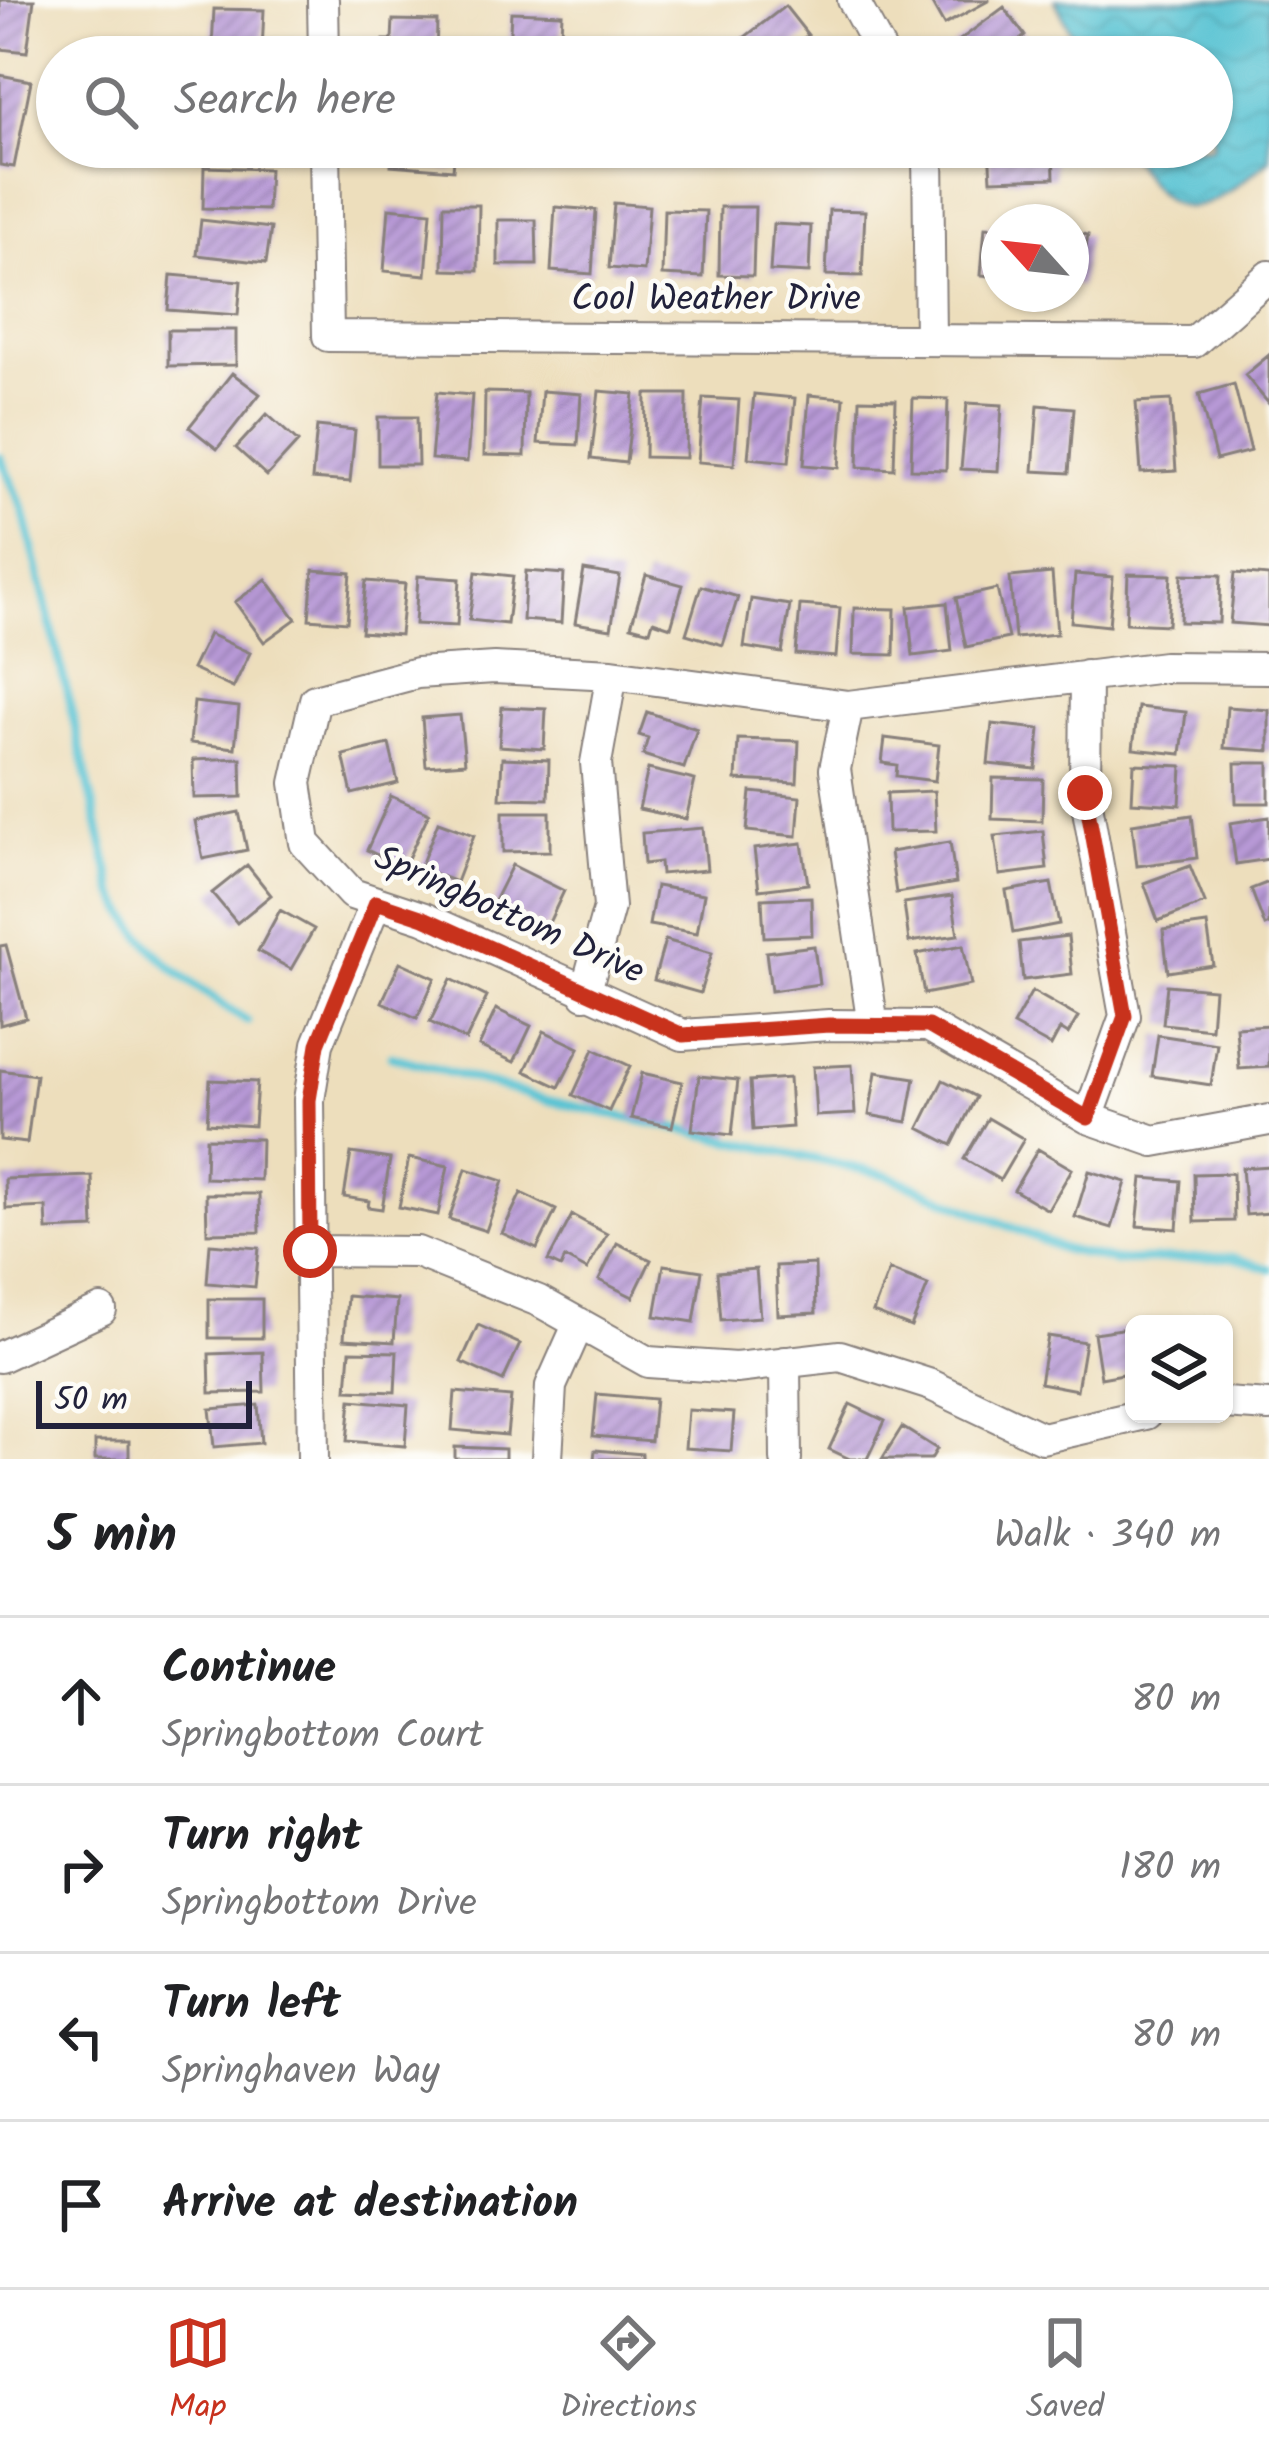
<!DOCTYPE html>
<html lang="en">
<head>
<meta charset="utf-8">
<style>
  :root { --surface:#fff; --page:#f6f6f6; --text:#202124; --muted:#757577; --line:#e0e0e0; --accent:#c8321e }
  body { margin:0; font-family:Kalam,sans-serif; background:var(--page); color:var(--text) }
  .controls { position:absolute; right:36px; bottom:36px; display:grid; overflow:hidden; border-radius:18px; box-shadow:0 3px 9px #0004 }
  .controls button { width:108px; height:108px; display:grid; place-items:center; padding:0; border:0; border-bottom:3px solid var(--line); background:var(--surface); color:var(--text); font:60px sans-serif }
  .compass { position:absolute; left:981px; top:204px; width:108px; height:108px; border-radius:50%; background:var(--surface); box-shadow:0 3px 9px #0004; rotate:297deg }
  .scale { position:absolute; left:36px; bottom:30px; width:216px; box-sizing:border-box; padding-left:12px; border:6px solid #22223b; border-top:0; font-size:33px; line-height:42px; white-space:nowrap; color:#22223b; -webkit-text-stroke:9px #fdfcf7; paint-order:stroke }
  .stop { position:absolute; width:36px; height:36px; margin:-27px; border:9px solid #c8321e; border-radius:50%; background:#fff }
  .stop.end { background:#c8321e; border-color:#fff; box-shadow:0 3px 12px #0008 }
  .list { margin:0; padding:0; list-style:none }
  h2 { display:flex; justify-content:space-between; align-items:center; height:156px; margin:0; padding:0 48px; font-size:51px }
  h2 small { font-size:39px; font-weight:400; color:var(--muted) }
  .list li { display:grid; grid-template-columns:78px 1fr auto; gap:36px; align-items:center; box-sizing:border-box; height:168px; padding:0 48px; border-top:3px solid var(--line) }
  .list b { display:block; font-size:45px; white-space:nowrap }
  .list p { margin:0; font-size:39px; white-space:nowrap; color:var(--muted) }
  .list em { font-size:39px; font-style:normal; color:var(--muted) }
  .icon { flex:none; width:66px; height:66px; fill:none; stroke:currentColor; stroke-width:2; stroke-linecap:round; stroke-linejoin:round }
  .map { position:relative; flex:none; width:1269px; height:1459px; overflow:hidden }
  .search { position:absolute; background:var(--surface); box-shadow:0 3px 9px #0004; left:36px; right:36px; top:36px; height:132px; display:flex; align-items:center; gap:30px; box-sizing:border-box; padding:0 42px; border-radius:66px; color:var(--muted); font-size:45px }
  .sheet { height:828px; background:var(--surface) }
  nav { display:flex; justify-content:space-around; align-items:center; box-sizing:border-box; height:168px; border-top:3px solid var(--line); background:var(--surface); font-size:33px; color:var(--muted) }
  nav a { display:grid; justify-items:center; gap:6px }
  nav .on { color:var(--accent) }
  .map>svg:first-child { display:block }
  .water { fill:url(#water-waves); stroke:#3d7287; stroke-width:3 }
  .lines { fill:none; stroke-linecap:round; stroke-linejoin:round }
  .stream { stroke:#58c3d3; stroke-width:9 }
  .building { fill:url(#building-hatch) }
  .minor-casing { stroke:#88807c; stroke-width:34 }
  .minor { stroke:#fff; stroke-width:30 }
  .route { stroke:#c8321e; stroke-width:15 }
  .labels { text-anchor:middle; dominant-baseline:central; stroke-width:9; stroke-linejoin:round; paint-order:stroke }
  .street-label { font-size:36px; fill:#22223b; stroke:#fdfcf7 }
</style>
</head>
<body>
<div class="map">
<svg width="1269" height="1459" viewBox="0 0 1269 1459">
  <defs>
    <pattern id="water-waves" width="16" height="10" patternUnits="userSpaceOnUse" patternTransform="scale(3)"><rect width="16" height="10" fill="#58c3d3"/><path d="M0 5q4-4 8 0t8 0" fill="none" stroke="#4ca7b6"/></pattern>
    <pattern id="building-hatch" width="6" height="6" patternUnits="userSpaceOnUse" patternTransform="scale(3)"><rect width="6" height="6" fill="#b799d6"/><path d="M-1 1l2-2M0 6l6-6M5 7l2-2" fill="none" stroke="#947caf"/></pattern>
  </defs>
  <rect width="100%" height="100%" fill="#fdfcf7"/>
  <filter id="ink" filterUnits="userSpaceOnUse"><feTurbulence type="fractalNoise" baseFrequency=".00833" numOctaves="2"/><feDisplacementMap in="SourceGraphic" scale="24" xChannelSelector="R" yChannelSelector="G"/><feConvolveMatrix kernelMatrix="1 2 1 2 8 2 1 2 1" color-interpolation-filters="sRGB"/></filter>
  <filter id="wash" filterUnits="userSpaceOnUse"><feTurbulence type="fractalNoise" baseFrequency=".004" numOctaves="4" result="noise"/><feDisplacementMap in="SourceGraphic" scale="48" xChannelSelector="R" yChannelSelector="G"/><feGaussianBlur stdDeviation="2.7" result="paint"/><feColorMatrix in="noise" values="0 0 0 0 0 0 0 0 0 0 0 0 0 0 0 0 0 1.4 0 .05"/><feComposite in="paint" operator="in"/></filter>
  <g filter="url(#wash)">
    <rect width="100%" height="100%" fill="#eddebc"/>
    <path class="water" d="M1055,0H1269V160C1200,217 1176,233 1125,147H1212V57H1083Z"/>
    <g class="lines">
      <path class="stream" d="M0,457L24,510L114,892C149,960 186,979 247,1021
        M391,1056L546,1100L887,1175L1063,1249L1115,1261L1232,1257L1269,1269"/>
    </g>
    <g id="blocks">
      <path class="building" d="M0,0H34L27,52L0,49Z
        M930,0H990L944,25Z
        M785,6L808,35L778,57H739L732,47Z
        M1004,7L1025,36L997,57H962L953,45Z
        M214,9L264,10L262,51L212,49Z
        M511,12L562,14L560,53L509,51Z
        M393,20L437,21L436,57H384V40H392Z
        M0,75L31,81L14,167L0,165Z
        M206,147H266L265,157Z
        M392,147H455L453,170L391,165Z
        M792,147H862L864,161L795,170Z
        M989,147H1053L1054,178L991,180Z
        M204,167L269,169L267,210L203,208Z
        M614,203L649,206L644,271L609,268Z
        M444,205H479L478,271L443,270Z
        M555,207L596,210L592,274L551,271Z
        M720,207H755L753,276L719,275Z
        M389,208L431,212L426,275L384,271Z
        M664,210L706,211L703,277L662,275Z
        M829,210L865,211L862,276L826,275Z
        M201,220L271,228L266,263L197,255Z
        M498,220H536L537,265H498Z
        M773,224L811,226L809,273L770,271Z
        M985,227L999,228V277L981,275Z
        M1071,232L1088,235L1080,286L1071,284Z
        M171,275L241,281L238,315L168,310Z
        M168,330H236V365L168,366Z
        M1269,355V404L1245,375Z
        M232,373L260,394L217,449L189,427Z
        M1234,384L1251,451L1216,460L1199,394Z
        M542,391L581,394L578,445L538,443Z
        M599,391L634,394L626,463L591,459Z
        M437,392L472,395L467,462L431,459Z
        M485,392L526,393L525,456L484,455Z
        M646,394H687L686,458L645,457Z
        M754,394L795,398L789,462L748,458Z
        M809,395L844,398L839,468L804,465Z
        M703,398L739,400L734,465L698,462Z
        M913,398L948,399L946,470L911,469Z
        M860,399L896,400L894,469L858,467Z
        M1171,400L1176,471L1141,473L1136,402Z
        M967,403L1002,405L998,471L961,469Z
        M1038,405L1074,408L1069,473L1033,471Z
        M267,414L298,442L267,476L236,448Z
        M378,417H417L418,465H378Z
        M317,426L355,430L350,482L312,479Z
        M313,570L351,573L347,622L309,619Z
        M584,570L620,576L611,629L575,623Z
        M526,571L564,574L561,623L523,620Z
        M476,572L513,576L507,624L469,620Z
        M1052,573L1057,634L1015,638L1010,577Z
        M1235,573L1269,576V626L1230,623Z
        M1075,574L1113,577L1109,626L1071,622Z
        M1128,574L1171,575L1168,625L1126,623Z
        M1182,574L1221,575L1219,623L1180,622Z
        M646,575L683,585L671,627L653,621L650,631L631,626Z
        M418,576L460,579L457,626L415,624Z
        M266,579L296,619L264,642L235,602Z
        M366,581L405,584L400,635L361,632Z
        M701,586L738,597L723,645L686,634Z
        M997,589L1008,638L966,647L956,598Z
        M751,599L790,605L782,653L744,647Z
        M947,603L952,651L913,656L908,607Z
        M800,605L840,608L836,657L796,654Z
        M854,608L895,609L894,655L853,654Z
        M209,634L250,653L233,688L192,669Z
        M194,702L239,707L235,748L190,743Z
        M502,707L546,709L544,749L499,746Z
        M1138,707L1186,712L1181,754L1133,749Z
        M1227,707L1269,710V751L1224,748Z
        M647,712L697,729L684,768L643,755L648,738L639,735Z
        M460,715L465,763L426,766L422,718Z
        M992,724L1040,729L1036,769L988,764Z
        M885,738L939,745L935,781L896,776L897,765L882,763Z
        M738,739L799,741L797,783L736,780Z
        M389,744L398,783L352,794L343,755Z
        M241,758L242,797L194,798L193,760Z
        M502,758L549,760L548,799L500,798Z
        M1235,763H1269V803H1236Z
        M1134,764L1182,766L1180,805L1132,802Z
        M648,769L695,780L686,819L639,809Z
        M993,778L1043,779L1042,821L992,819Z
        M934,791L936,831L888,832L887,793Z
        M751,792L800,797L797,836L747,831Z
        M391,796L429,813L404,867L367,850Z
        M239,812L247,850L203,859L195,821Z
        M503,812H550V851L503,852Z
        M1192,815L1197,858L1137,866L1132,824Z
        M1269,817V859L1236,864L1230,823Z
        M438,822L474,835L456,882L420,868Z
        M703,828L707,870L661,874L660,862L644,864L642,833Z
        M1043,831L1047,869L1000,875L995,836Z
        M950,842L956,883L896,893L890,852Z
        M802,843L808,884L759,890L754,849Z
        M247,865L271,895L237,923L212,893Z
        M512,865L564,891L546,929L493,903Z
        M1190,866L1205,903L1158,921L1144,883Z
        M1269,882V924L1265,926L1251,889Z
        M1051,883L1059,924L1013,933L1006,891Z
        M656,886L704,894L697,933L649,925Z
        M952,896L958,935L909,942L904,903Z
        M811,897L812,935L764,937L762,899Z
        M280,910L314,929L291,969L258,951Z
        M1207,924L1213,965L1168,972L1163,930Z
        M1068,936L1072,974L1023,980L1019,942Z
        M665,940L712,953L700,993L654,980Z
        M6,945L26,1018L0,1025V946Z
        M963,945L971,985L924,994L917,954Z
        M814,946L819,984L771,991L766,952Z
        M400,962L435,978L417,1018L382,1002Z
        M451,979L487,997L466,1040L430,1022Z
        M1167,985L1214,989L1211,1029L1163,1024Z
        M1032,991L1078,1017L1068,1034L1060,1029L1051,1046L1013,1025Z
        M496,1009L531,1026L514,1062L479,1046Z
        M1269,1025V1067L1239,1069L1236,1027Z
        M544,1031L579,1048L559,1087L525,1071Z
        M1158,1035L1217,1044L1211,1085L1152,1076Z
        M594,1049L630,1066L609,1111L573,1095Z
        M852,1065L855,1114L816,1116L813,1067Z
        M0,1070L36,1075L27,1143L0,1140Z
        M876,1072L915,1078L907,1122L869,1115Z
        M642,1073L682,1082L672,1127L631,1118Z
        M699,1076L738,1080L732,1135L692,1130Z
        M789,1078L792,1127L753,1130L750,1081Z
        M210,1080L257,1082L254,1126L207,1123Z
        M943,1080L976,1097L952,1145L919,1128Z
        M988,1118L1024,1139L1000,1180L964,1159Z
        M206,1138L261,1139L260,1180L205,1178Z
        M1038,1149L1072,1169L1048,1210L1014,1190Z
        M351,1153L390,1159L382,1209L368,1207L369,1201L344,1197Z
        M409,1158L448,1166L438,1215L399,1207Z
        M1269,1166V1213L1246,1215L1242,1168Z
        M466,1169L503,1181L486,1231L449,1219Z
        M1089,1171L1126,1182L1112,1228L1075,1217Z
        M1233,1173L1234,1221L1195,1222L1194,1174Z
        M92,1176L94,1228L47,1230L46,1207L6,1209L5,1179Z
        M1142,1178L1181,1181L1177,1229L1137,1226Z
        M521,1193L556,1210L537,1249L502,1233Z
        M206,1194H259L260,1232L207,1233Z
        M572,1215L607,1234L587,1270L565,1258L561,1267L548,1261Z
        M617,1243L651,1260L633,1297L599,1280Z
        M210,1244L259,1248L255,1287L207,1283Z
        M815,1264L816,1313L778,1315L776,1266Z
        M664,1265L702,1271L694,1322L655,1316Z
        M756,1269L760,1317L721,1320L717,1272Z
        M889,1270L928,1285L911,1327L873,1312Z
        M347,1296L397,1300L394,1342L344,1339Z
        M209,1299H262V1338H209Z
        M478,1325L520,1344L503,1381L461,1362Z
        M1134,1327V1372L1101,1378L1094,1333Z
        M1048,1336L1085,1342L1077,1390L1040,1383Z
        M350,1351L397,1352L395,1392L347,1390Z
        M263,1352L264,1392L210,1393L209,1354Z
        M455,1392L511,1397L507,1435L452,1430Z
        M597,1394L655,1399L651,1441L593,1436Z
        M351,1400L408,1405L405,1446L347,1441Z
        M850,1404L885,1421L867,1459H850L829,1449Z
        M258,1405L261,1443L214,1447L210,1409Z
        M688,1410L734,1413L731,1451L685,1448Z
        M902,1427L937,1449L931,1459H882Z
        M95,1441H129V1459H95Z
        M455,1447L505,1449V1459H455Z
        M595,1450L642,1454V1459H594Z"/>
    </g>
  </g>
  <g filter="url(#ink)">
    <use href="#blocks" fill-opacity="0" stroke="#88807c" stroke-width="3"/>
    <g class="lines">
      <g class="minor-casing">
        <path id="minor" d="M323,0L324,57
          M853,0L884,57
          M325,147L328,336L1194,342L1269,276
          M928,147L930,340
          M1269,668L1164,667L848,706L612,674L494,668L417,673L315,700L296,783L305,843L352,894L424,918L683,1035L829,1025L928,1026L1088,1118L1154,1141L1269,1120
          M1086,676L1085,793L1125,1016L1088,1118
          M848,706L835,769L873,1026
          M585,994L609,907L596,763L612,674
          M310,1251L417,1252L539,1301L648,1362L736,1368L840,1356L931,1385L1042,1438L1146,1414
          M0,1357L101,1310
          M785,1362L786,1459
          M1224,1403L1269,1406
          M313,1459L309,1100L318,1044L376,902
          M547,1459L551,1386L579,1323"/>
      </g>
      <use href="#minor" class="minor"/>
    </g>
  </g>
  <g class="lines" filter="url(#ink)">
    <path class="route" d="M310,1251L309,1100L318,1044L376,902L424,918L683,1035L829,1025L928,1026L1088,1118L1125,1016L1085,793"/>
  </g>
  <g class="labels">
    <g class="street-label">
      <text x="716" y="300">Cool Weather Drive</text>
      <text transform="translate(509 916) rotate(24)">Springbottom Drive</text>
    </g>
  </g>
</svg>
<div class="controls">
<button><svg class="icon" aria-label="layers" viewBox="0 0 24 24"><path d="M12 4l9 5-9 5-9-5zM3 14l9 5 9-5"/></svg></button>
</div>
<svg class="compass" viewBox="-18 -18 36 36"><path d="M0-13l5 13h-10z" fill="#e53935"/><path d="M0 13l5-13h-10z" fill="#757577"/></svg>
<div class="scale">50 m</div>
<div class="stop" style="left:310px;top:1251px"></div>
<div class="stop end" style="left:1085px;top:793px"></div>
<div class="search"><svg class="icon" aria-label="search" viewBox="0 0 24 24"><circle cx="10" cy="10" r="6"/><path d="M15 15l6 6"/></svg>Search here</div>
</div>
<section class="sheet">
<h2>5 min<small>Walk · 340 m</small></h2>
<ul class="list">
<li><svg class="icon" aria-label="ahead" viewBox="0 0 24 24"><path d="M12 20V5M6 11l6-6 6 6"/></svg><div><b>Continue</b><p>Springbottom Court</p></div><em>80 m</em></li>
<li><svg class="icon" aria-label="right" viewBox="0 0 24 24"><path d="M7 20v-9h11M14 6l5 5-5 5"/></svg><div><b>Turn right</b><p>Springbottom Drive</p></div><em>180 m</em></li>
<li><svg class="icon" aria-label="left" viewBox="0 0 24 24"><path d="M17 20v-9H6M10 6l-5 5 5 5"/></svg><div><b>Turn left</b><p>Springhaven Way</p></div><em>80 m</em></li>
<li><svg class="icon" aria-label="arrive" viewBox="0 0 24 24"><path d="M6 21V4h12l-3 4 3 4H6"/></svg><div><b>Arrive at destination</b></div></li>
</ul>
</section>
<nav>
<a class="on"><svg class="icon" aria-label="map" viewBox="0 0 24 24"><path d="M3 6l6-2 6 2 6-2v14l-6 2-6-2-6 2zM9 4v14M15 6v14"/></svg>Map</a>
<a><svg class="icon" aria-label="directions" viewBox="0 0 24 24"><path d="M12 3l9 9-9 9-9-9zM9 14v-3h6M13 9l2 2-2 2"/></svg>Directions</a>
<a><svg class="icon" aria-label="saved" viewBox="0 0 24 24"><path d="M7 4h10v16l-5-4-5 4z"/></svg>Saved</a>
</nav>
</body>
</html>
